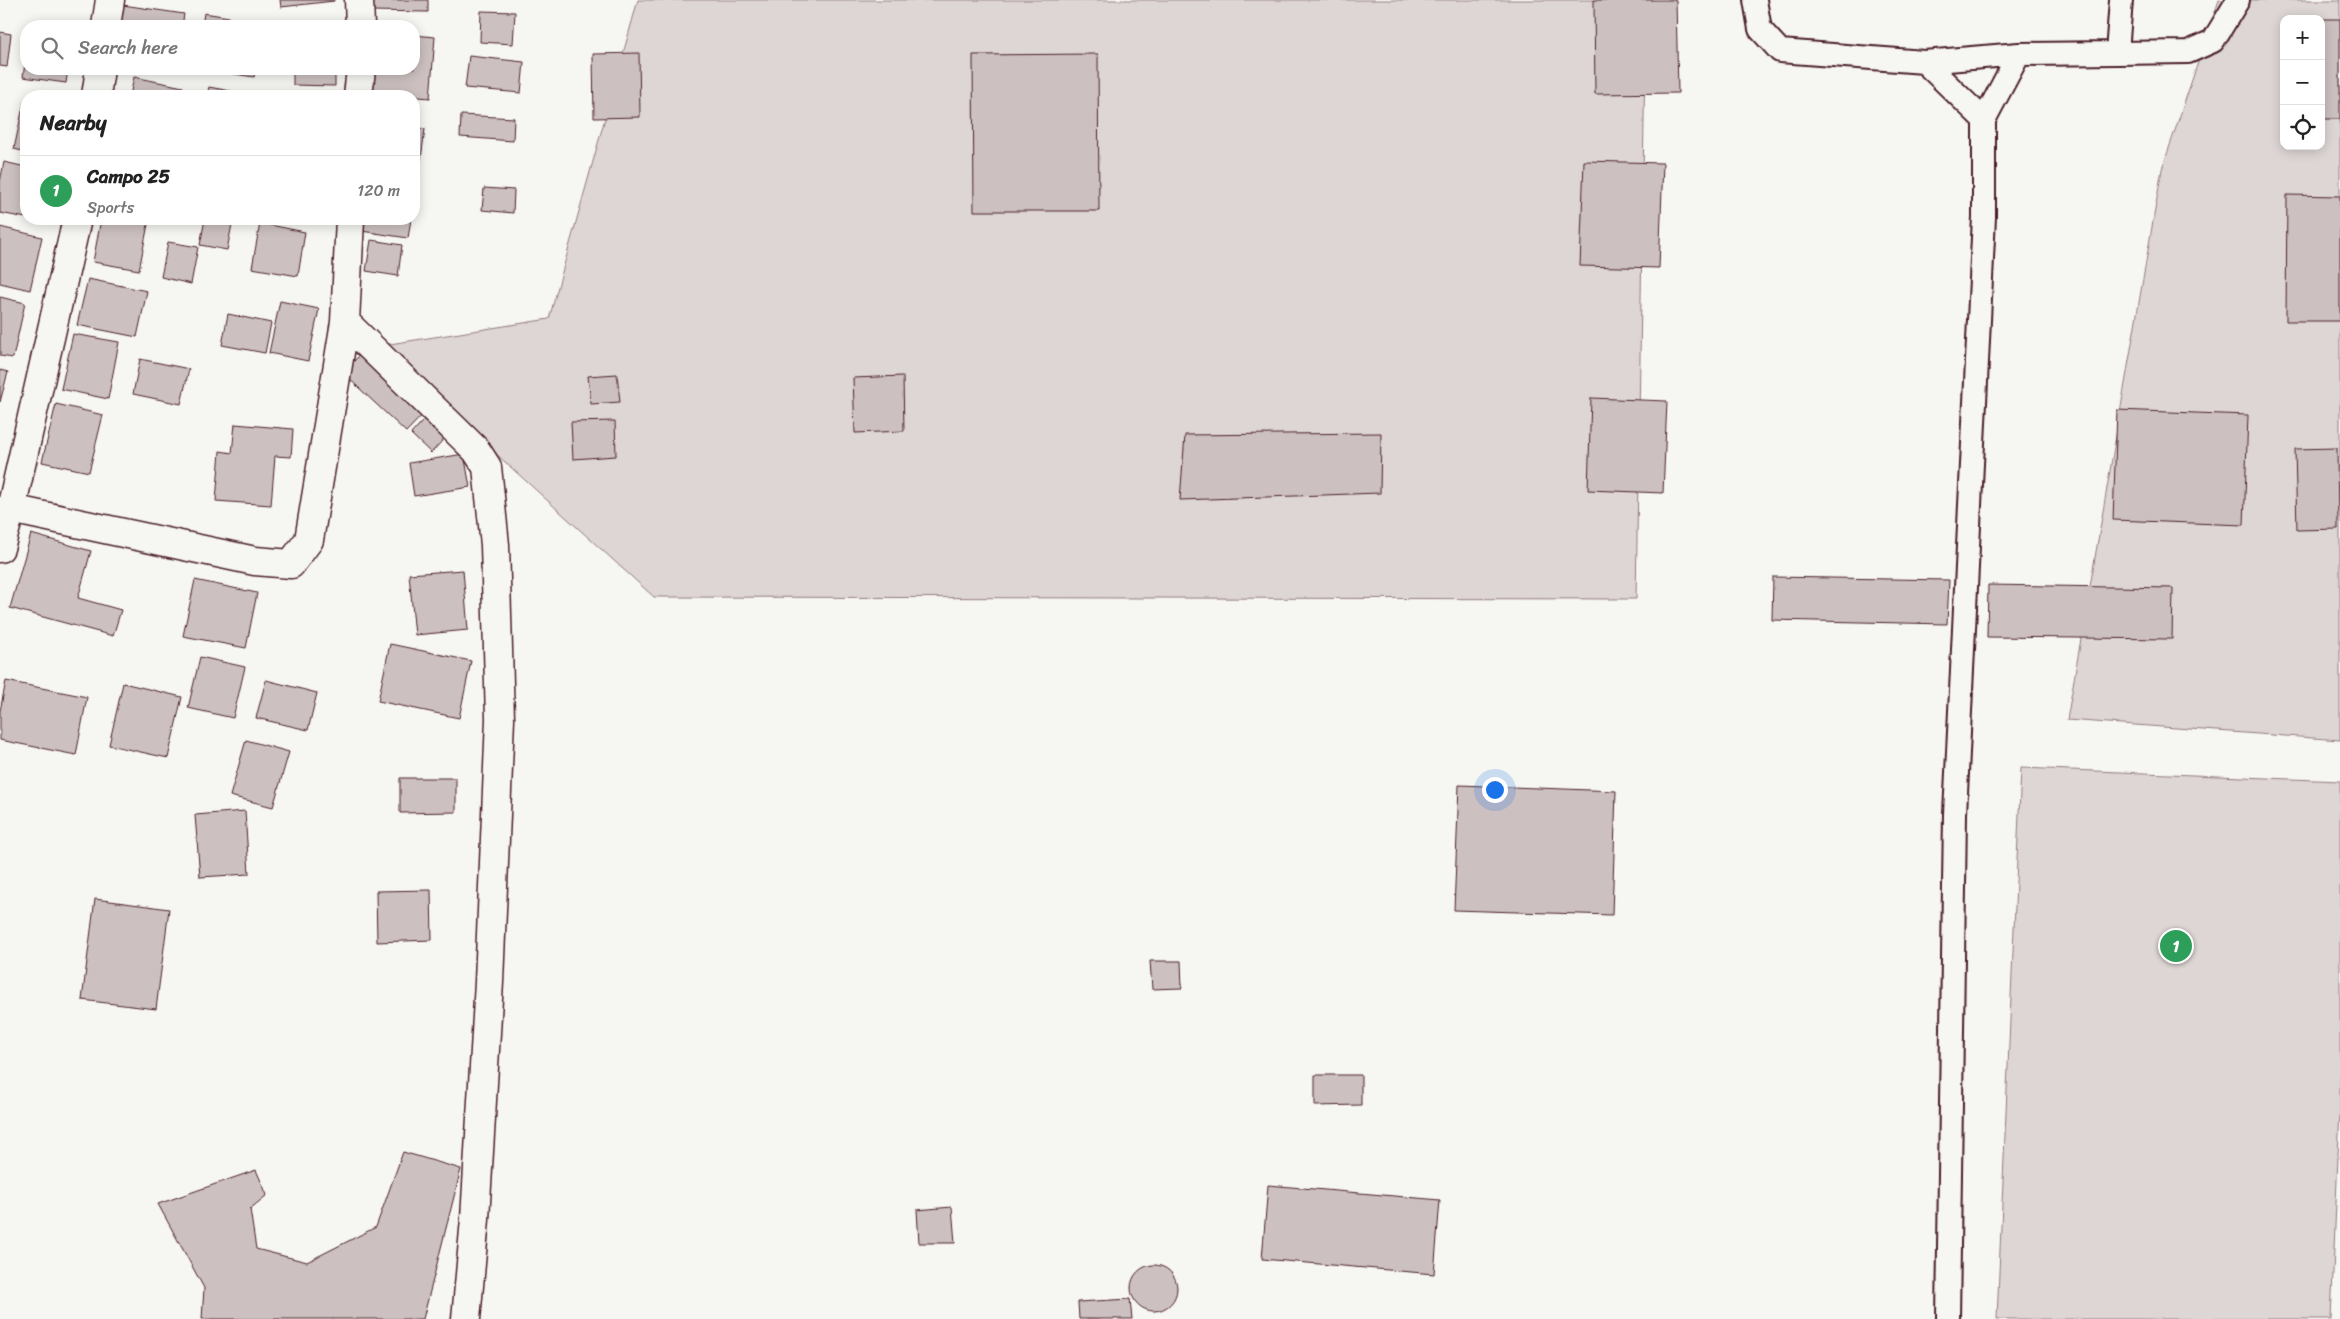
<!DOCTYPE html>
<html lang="en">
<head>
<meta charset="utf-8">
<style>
  :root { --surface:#fff; --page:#f2f2f2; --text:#222; --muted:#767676; --line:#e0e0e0; --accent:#db2777 }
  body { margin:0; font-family:Sriracha,sans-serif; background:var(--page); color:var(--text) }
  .controls { position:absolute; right:15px; top:15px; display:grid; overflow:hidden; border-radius:10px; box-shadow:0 2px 12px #0003 }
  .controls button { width:45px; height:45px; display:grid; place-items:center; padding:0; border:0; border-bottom:1px solid var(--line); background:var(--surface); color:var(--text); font:25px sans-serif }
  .you { position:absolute; left:1494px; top:789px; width:18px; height:18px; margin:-12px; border:4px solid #fff; border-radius:50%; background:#1a73e8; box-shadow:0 0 0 8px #1a73e833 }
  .badge { display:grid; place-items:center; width:32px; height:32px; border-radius:50%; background:var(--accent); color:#fff; font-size:16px; font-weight:700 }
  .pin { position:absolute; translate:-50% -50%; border:2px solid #fff; box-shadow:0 1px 5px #0006 }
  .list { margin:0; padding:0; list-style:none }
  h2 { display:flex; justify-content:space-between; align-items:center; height:65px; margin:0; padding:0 20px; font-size:21px }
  h2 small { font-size:16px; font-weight:400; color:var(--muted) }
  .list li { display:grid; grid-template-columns:32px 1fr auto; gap:15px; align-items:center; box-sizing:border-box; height:70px; padding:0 20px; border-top:1px solid var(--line) }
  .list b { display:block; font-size:19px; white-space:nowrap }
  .list p { margin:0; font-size:16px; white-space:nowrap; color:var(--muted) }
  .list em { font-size:16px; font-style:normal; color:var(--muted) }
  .icon { flex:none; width:28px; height:28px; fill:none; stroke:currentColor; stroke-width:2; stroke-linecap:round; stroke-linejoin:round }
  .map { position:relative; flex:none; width:2340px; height:1319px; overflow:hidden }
  .search { position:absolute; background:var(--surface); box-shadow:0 2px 12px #0003; left:20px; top:20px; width:400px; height:55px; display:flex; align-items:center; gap:12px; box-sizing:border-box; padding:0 18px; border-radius:20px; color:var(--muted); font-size:19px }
  .panel { position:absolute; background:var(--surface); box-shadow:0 2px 12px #0003; left:20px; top:90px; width:400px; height:135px; border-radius:20px }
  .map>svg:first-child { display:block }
  .green { fill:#ddd6d5; stroke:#947a80; fill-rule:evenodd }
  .building { fill:#ccc1c0; stroke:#4a1f2b }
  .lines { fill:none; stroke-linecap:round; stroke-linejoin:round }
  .lane-casing { stroke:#4a1f2b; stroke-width:26 }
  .street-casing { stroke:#4a1f2b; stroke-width:31 }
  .lane { stroke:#f6f6f2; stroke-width:22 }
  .street { stroke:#f6f6f2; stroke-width:28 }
</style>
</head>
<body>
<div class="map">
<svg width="2340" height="1319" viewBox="0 0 2340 1319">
  <rect width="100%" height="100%" fill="#f6f6f2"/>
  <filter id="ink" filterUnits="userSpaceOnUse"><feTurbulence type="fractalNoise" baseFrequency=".02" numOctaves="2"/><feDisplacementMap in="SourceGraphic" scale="10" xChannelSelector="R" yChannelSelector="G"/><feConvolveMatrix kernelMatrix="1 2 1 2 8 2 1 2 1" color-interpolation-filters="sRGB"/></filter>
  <g filter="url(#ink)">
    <path class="green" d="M638,0H1646L1636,599L654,597L377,346L549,319Z
      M2219,0H2340V740L2067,720L2162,169ZM2284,19H2321V146H2284Z
      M2021,768L2340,781V1110L2331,1319H1997Z"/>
    <path class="building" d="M280,0H334V1L281,7Z
      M371,0H428V12L371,11Z
      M1594,0H1676L1678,93L1595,94Z
      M123,5L184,14L182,26H120Z
      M481,11L515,12L513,44L480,42Z
      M204,13L229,17L228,26H202Z
      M2321,19H2340V119H2321Z
      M294,24H336V26H294Z
      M0,32L11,34L7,67L0,66Z
      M414,35L435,37L430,98L372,93L374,69H414Z
      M639,53L640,117L594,118L593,54Z
      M1098,54L1099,211H974L973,55Z
      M26,56V69H68L66,83L23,77Z
      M469,56L524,62L521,93L465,88Z
      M228,69H256L254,77L228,73Z
      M293,69H335V86L293,85Z
      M134,77L183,87L181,96H130Z
      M209,87L241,93L240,96H207Z
      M24,102H26V152L14,149Z
      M461,115L514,118L513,141L460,137Z
      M414,127L425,129L419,174L414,173Z
      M1584,161L1663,163L1659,268L1580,266Z
      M4,162L26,167V218L0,213V182Z
      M484,188L514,190L513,213L482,210Z
      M2287,195L2340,196V321H2286Z
      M101,219H149L139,270L93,262Z
      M205,219H233L227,250L200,245Z
      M357,219H411L408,238L355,230Z
      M260,223L305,232L298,276L252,268Z
      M0,227L42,237L30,290L0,283Z
      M371,240L402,245L398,276L366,271Z
      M168,242L198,247L191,284L161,277Z
      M88,279L147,291L137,337L77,325Z
      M0,297L25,303L13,358L0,356Z
      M280,301L319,309L308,361L269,353Z
      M228,314L271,323L265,353L222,345Z
      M73,334L119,342L108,399L61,389Z
      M366,348L430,407L406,432L343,373Z
      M140,359L189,369L181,404L133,394Z
      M0,370L8,372L0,402Z
      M617,374L620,402L591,404L588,376Z
      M903,376L904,431L855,433L853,378Z
      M1591,398L1667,401L1663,493L1588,490Z
      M56,404L103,415L89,472L42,462Z
      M2117,410L2248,415L2244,525L2113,520Z
      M431,412L452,430L431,453L411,434Z
      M615,421L616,456L573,459L571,422Z
      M235,424L293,429L291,457L275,456L271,505L216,501L220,451L232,453Z
      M1381,433L1380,493L1180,500L1185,435Z
      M2337,448L2338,529L2297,530L2295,449Z
      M464,454L470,487L414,496L409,463Z
      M31,534L91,551L78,598L121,610L113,636L10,608Z
      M463,570L468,630L415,635L409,574Z
      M1773,577L1949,580L1947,624L1772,620Z
      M195,580L257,593L246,648L183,636Z
      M1988,585L2173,588L2172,639L1987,637Z
      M390,644L471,661L459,718L378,701Z
      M200,657L245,667L233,718L188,708Z
      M266,680L317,693L308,730L256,718Z
      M6,681L87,697L76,755L0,740V711Z
      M123,683L182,697L168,758L109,745Z
      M246,740L289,752L273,807L230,796Z
      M400,778H456V812L400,813Z
      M1459,785L1616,791L1612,915L1454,910Z
      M245,811L249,874L200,877L195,815Z
      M431,890L432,940L377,942L376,891Z
      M95,899L169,909L156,1009L82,1000Z
      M1150,961H1181L1182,988L1152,989Z
      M1315,1075H1361V1105L1315,1106Z
      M403,1152L461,1169L423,1319H202L204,1288L158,1204L256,1170L267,1195L250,1209L256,1249L307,1262L376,1227Z
      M1268,1185L1440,1200L1434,1274L1262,1259Z
      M952,1207L955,1243H919L917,1210Z
      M1131 1288a23 23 0 1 1 46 0a23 23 0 1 1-46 0Z
      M1130,1299L1132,1319H1079L1078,1302Z"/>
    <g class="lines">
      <g class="lane-casing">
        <path id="lane" d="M1755,0L1760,29L1780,51L1924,62L2019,54L2117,53L2121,0
          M2117,53L2188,52L2213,41L2238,0
          M1924,62L1984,120
          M1948,1319L1955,814L1984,217V120L2019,54"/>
      </g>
      <g class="street-casing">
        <path id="street" d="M359,0L360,26
          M106,26L110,0
          M96,96L100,69
          M358,96L361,69
          M345,322L476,450L487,467L495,545L500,719L489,982L475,1219L466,1319
          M11,509L255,561L291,564L309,540L345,322L350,219
          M0,548L11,509L77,219"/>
      </g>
      <use href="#lane" class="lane"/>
      <use href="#street" class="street"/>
    </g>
  </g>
</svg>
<div class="controls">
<button>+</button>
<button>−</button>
<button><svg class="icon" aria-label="locate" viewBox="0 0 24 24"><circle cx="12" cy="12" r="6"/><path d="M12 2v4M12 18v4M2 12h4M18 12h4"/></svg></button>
</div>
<div class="you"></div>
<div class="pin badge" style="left:2176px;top:946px;background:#2e9e5b">1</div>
<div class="search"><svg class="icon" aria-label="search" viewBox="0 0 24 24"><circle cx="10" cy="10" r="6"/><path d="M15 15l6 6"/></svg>Search here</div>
<section class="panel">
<h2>Nearby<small></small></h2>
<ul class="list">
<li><span class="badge" style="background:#2e9e5b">1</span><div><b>Campo 25</b><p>Sports</p></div><em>120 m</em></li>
</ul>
</section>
</div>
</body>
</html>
